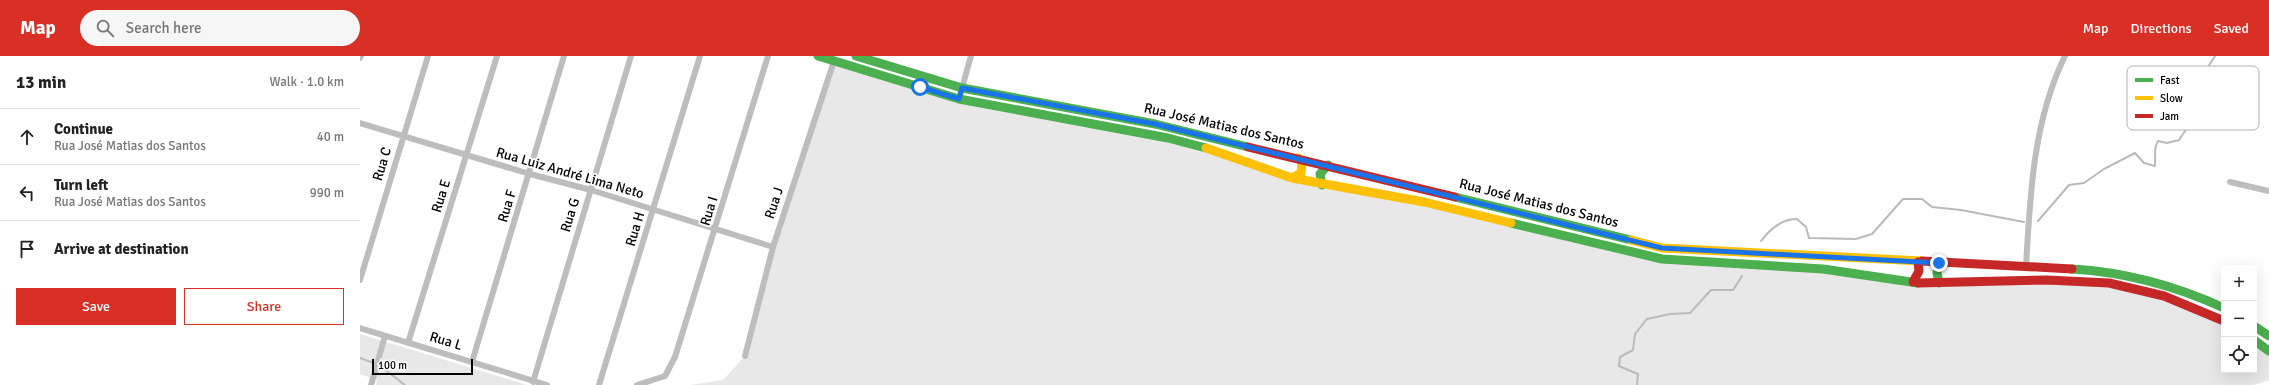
<!DOCTYPE html>
<html lang="en">
<head>
<meta charset="utf-8">
<style>
  :root { --surface:#fff; --page:#f6f6f6; --text:#222; --muted:#767676; --line:#e0e0e0; --accent:#d93025 }
  body { margin:0; font-family:Signika,sans-serif; background:var(--page); color:var(--text) }
  .controls { position:absolute; right:12px; bottom:12px; display:grid; overflow:hidden; border-radius:0px; box-shadow:0 4px 16px #0002 }
  .controls button { width:36px; height:36px; display:grid; place-items:center; padding:0; border:0; border-bottom:1px solid var(--line); background:var(--surface); color:var(--text); font:20px sans-serif }
  .scale { position:absolute; left:12px; bottom:10px; width:101px; box-sizing:border-box; padding-left:4px; border:2px solid #000; border-top:0; font-size:11px; line-height:14px; white-space:nowrap; color:#000; -webkit-text-stroke:3px #fff; paint-order:stroke }
  .stop { position:absolute; width:12px; height:12px; margin:-9px; border:3px solid #1a73e8; border-radius:50%; background:#fff }
  .stop.end { background:#1a73e8; border-color:#fff; box-shadow:0 1px 4px #0008 }
  .list { margin:0; padding:0; list-style:none }
  h2 { display:flex; justify-content:space-between; align-items:center; height:52px; margin:0; padding:0 16px; font-size:17px }
  h2 small { font-size:13px; font-weight:400; color:var(--muted) }
  .list li { display:grid; grid-template-columns:26px 1fr auto; gap:12px; align-items:center; box-sizing:border-box; height:56px; padding:0 16px; border-top:1px solid var(--line) }
  .list b { display:block; font-size:15px; white-space:nowrap }
  .list p { margin:0; font-size:13px; white-space:nowrap; color:var(--muted) }
  .list em { font-size:13px; font-style:normal; color:var(--muted) }
  .actions { display:flex; gap:8px; padding:12px 16px }
  .actions a { flex:1; padding:9px 0; border:1px solid var(--accent); border-radius:0px; text-align:center; font-size:14px; color:var(--accent) }
  .actions .main { background:var(--accent); color:#fff }
  .icon { flex:none; width:22px; height:22px; fill:none; stroke:currentColor; stroke-width:2; stroke-linecap:round; stroke-linejoin:round }
  .map { position:relative; flex:none; width:1909px; height:329px; overflow:hidden }
  header { display:flex; align-items:center; gap:24px; box-sizing:border-box; height:56px; padding:0 20px; background:var(--accent); color:#fff }
  header strong { font-size:19px }
  nav { display:flex; gap:22px; margin-inline-start:auto; font-size:14px }
  .search { width:280px; height:36px; background:var(--page); display:flex; align-items:center; gap:10px; box-sizing:border-box; padding:0 14px; border-radius:22px; color:var(--muted); font-size:15px }
  main { display:flex }
  aside { flex:1; background:var(--surface) }
  .map>svg:first-child { display:block }
  .green { fill:#e8e8e8 }
  .lines { fill:none; stroke-linecap:round; stroke-linejoin:round }
  .stream { stroke:#bababa; stroke-width:2 }
  .street { stroke:#bdbdbd; stroke-width:6 }
  .fast { stroke:#4caf50; stroke-width:9 }
  .slow { stroke:#ffc107; stroke-width:9 }
  .jam { stroke:#c62828; stroke-width:9 }
  .route { stroke:#1a73e8; stroke-width:5 }
  .labels { text-anchor:middle; dominant-baseline:central; stroke-width:3.5; stroke-linejoin:round; paint-order:stroke }
  .street-label { font-size:14px; fill:#000; stroke:#fff }
  .key { fill:#fff; stroke:#b2b2b2; stroke-width:1 }
  .key-label { font-size:11px; fill:#000 }
</style>
</head>
<body>
<header>
<strong>Map</strong>
<div class="search"><svg class="icon" aria-label="search" viewBox="0 0 24 24"><circle cx="10" cy="10" r="6"/><path d="M15 15l6 6"/></svg>Search here</div>
<nav><a>Map</a><a>Directions</a><a>Saved</a></nav>
</header>
<main>
<aside>
<h2>13 min<small>Walk · 1.0 km</small></h2>
<ul class="list">
<li><svg class="icon" aria-label="ahead" viewBox="0 0 24 24"><path d="M12 20V5M6 11l6-6 6 6"/></svg><div><b>Continue</b><p>Rua José Matias dos Santos</p></div><em>40 m</em></li>
<li><svg class="icon" aria-label="left" viewBox="0 0 24 24"><path d="M17 20v-9H6M10 6l-5 5 5 5"/></svg><div><b>Turn left</b><p>Rua José Matias dos Santos</p></div><em>990 m</em></li>
<li><svg class="icon" aria-label="arrive" viewBox="0 0 24 24"><path d="M6 21V4h12l-3 4 3 4H6"/></svg><div><b>Arrive at destination</b></div></li>
</ul>
<div class="actions"><a class="main">Save</a><a>Share</a></div>
</aside>
<div class="map">
<svg width="1909" height="329" viewBox="0 0 1909 329">
  <rect width="100%" height="100%" fill="#fff"/>
  <path class="green" d="M474,5L599,43L770,74L932,122L1031,140L1290,201L1463,213L1553,226L1687,224L1778,233L1864,265V314H1894V284L1909,295V324L1894,329H330L363,324L385,300L413,191Z
    M0,278L167,329H16L17,324L0,318Z"/>
  <g class="lines">
    <path class="stream" d="M1678,165L1709,129L1724,127L1744,113L1775,97L1784,107L1795,110C1796,101 1793,93 1798,85L1807,87L1819,84L1827,72L1816,38L1821,32L1841,22L1855,0
      M1401,185C1410,173 1421,163 1437,163L1446,171L1449,182L1496,183L1512,178L1543,143H1562L1572,151L1601,154L1664,166
      M0,302L19,309L45,329
      M1277,329L1278,318L1259,310L1260,301L1273,294L1275,278L1287,263L1310,258L1330,257L1351,234H1373L1382,220"/>
    <path class="street" d="M0,2L1,0
      M599,43L611,0
      M0,67L170,118L231,134L413,191
      M1870,126L1909,135
      M1666,211C1670,140 1673,65 1705,0
      M0,224L68,0
      M0,272L187,329
      M48,287L137,0
      M385,300L413,191L474,5
      M112,306L204,0
      M173,326L271,0
      M11,329L25,280
      M239,329L340,0
      M277,329L305,320L315,301L408,0"/>
    <path class="fast" d="M458,0L599,43L808,82L846,92
      M496,0L602,32L795,68L888,91
      M962,129L960,118L968,109
      M1095,141L1271,184
      M1151,167L1302,203L1463,213L1558,227
      M1579,207L1577,217L1579,227
      M1712,213C1765,216 1816,230 1864,252
      M1894,270L1909,280
      M1894,284L1909,295"/>
    <path class="slow" d="M846,92L932,122L1064,146L1151,167
      M932,122L941,117L942,106L938,102
      M1271,184L1302,192L1562,205"/>
    <path class="jam" d="M888,91L1095,141
      M1562,205L1712,213
      M1553,226L1559,215L1558,206
      M1558,227L1687,224L1749,227L1804,240L1864,265"/>
  </g>
  <g class="lines">
    <path class="route" d="M560,31L599,43L602,32L795,68L1302,192L1579,207"/>
  </g>
  <g class="labels">
    <g class="street-label">
      <text transform="translate(864 70) rotate(13)">Rua José Matias dos Santos</text>
      <text transform="translate(22 108) rotate(-73)">Rua C</text>
      <text transform="translate(210 117) rotate(16)">Rua Luiz André Lima Neto</text>
      <text transform="translate(81 140) rotate(-73)">Rua E</text>
      <text transform="translate(414 147) rotate(-72)">Rua J</text>
      <text transform="translate(1179 147) rotate(14)">Rua José Matias dos Santos</text>
      <text transform="translate(147 150) rotate(-73)">Rua F</text>
      <text transform="translate(349 155) rotate(-73)">Rua I</text>
      <text transform="translate(210 159) rotate(-73)">Rua G</text>
      <text transform="translate(275 173) rotate(-73)">Rua H</text>
      <text transform="translate(86 285) rotate(17)">Rua L</text>
    </g>
  </g>
  <rect x="1767" y="10" width="132" height="64" rx="6" class="key"/>
  <rect x="1775" y="22" width="18" height="4" fill="#4caf50"/>
  <rect x="1775" y="40" width="18" height="4" fill="#ffc107"/>
  <rect x="1775" y="58" width="18" height="4" fill="#c62828"/>
  <g class="key-label">
    <text x="1800" y="28">Fast</text>
    <text x="1800" y="46">Slow</text>
    <text x="1800" y="64">Jam</text>
  </g>
</svg>
<div class="controls">
<button>+</button>
<button>−</button>
<button><svg class="icon" aria-label="locate" viewBox="0 0 24 24"><circle cx="12" cy="12" r="6"/><path d="M12 2v4M12 18v4M2 12h4M18 12h4"/></svg></button>
</div>
<div class="scale">100 m</div>
<div class="stop" style="left:560px;top:31px"></div>
<div class="stop end" style="left:1579px;top:207px"></div>
</div>
</main>
</body>
</html>
